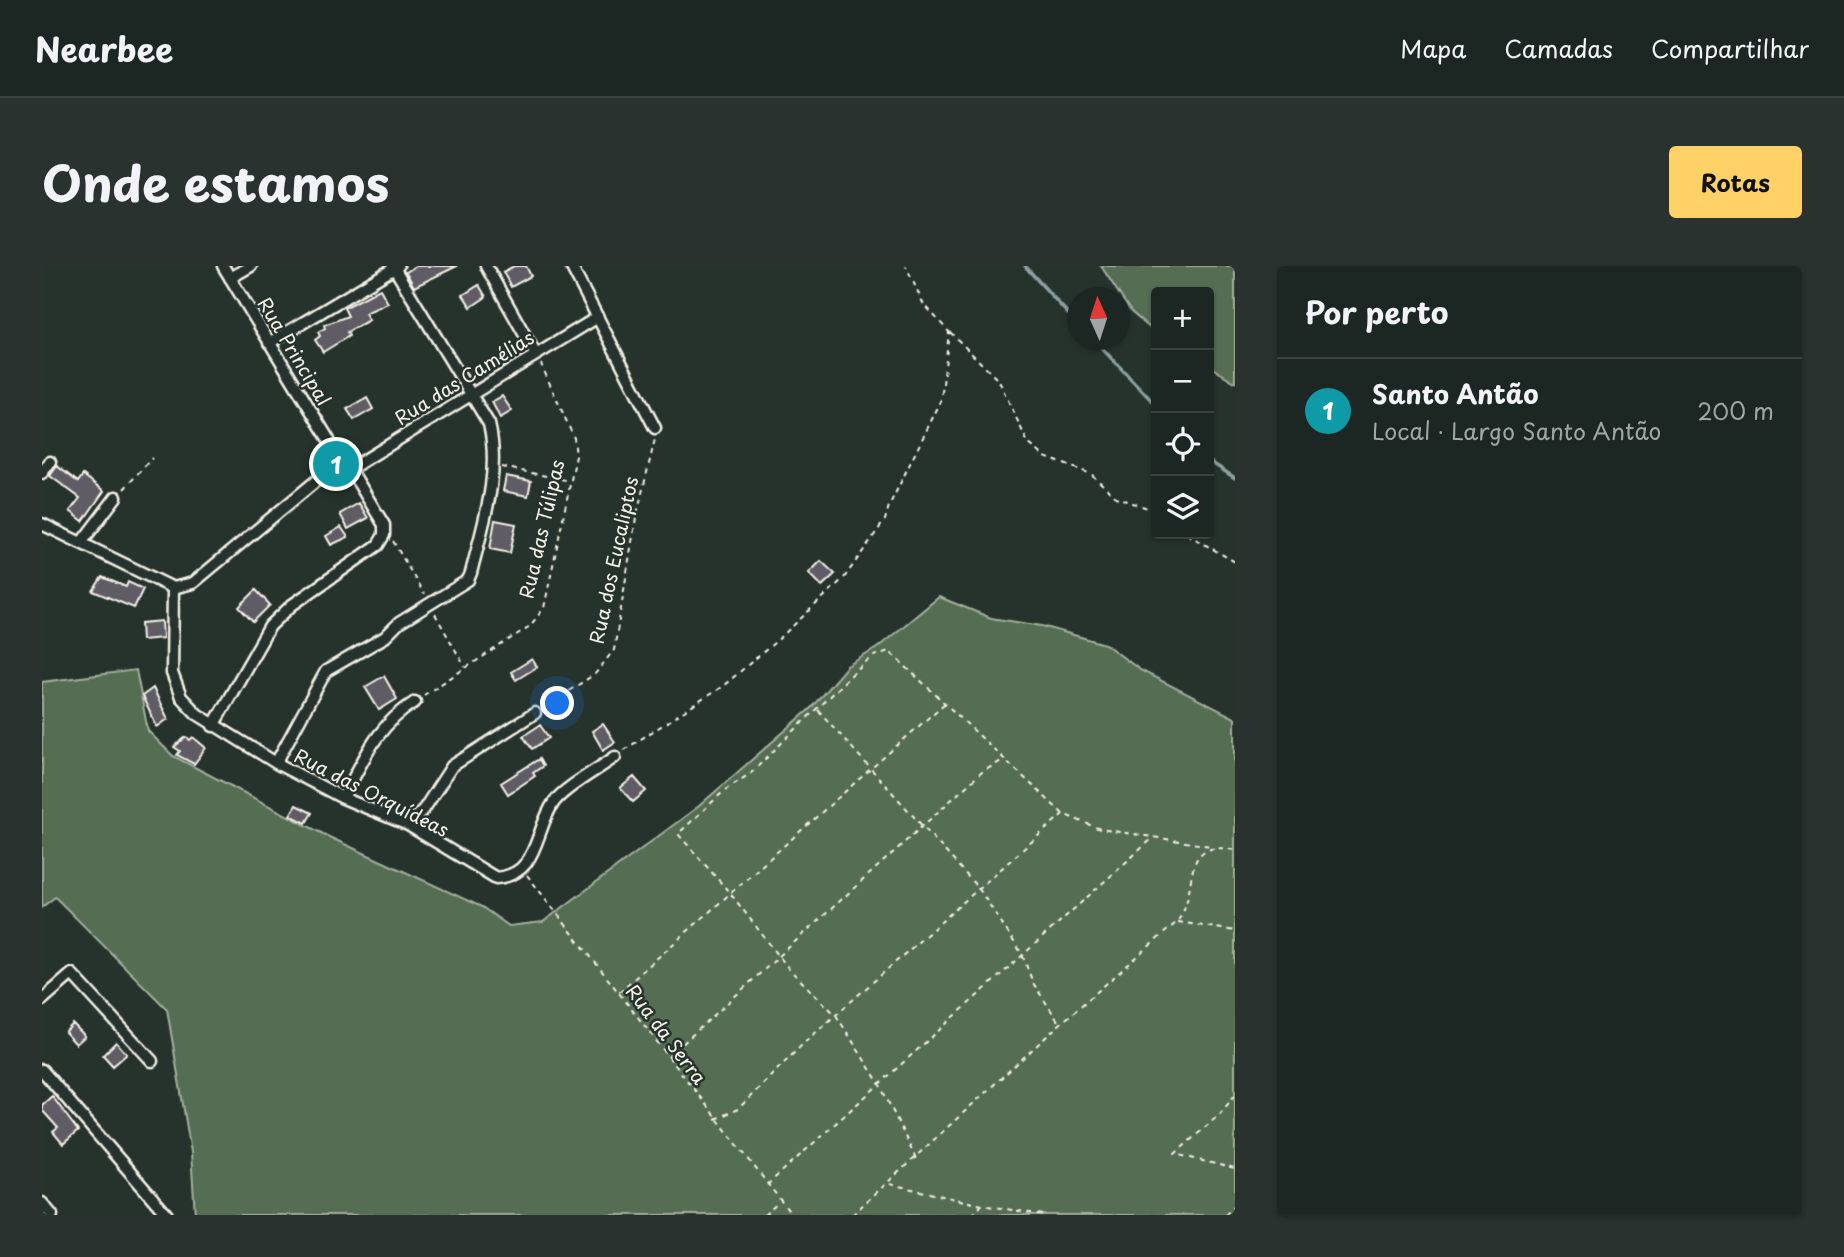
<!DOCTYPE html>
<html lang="pt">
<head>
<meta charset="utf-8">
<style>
  :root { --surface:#1c2622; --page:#29322f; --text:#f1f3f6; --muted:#a0a5a5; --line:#3a4340; --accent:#ffd166 }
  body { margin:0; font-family:"Playpen Sans",sans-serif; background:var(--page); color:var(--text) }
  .controls { position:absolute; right:21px; top:21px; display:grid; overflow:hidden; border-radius:7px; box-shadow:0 2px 5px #0004 }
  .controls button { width:63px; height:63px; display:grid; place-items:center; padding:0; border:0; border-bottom:2px solid var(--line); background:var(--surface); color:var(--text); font:35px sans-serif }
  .compass { position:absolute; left:1025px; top:21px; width:63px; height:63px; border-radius:50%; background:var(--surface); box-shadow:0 2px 5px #0004; rotate:357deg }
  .you { position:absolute; left:516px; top:438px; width:24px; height:24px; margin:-18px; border:5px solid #fff; border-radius:50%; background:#1a73e8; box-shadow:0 0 0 10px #1a73e833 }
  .badge { display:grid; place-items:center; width:46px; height:46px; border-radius:50%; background:var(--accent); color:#fff; font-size:23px; font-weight:700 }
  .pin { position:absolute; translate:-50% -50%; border:4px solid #fff; box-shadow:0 2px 7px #0006 }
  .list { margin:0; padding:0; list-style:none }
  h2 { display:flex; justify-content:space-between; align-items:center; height:91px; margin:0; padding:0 28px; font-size:30px }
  h2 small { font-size:23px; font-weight:400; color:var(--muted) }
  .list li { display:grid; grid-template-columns:46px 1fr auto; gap:21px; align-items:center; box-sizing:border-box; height:105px; padding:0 28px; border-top:2px solid var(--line) }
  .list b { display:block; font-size:26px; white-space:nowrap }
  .list p { margin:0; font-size:23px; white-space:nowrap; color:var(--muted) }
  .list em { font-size:23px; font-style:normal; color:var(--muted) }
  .icon { flex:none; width:38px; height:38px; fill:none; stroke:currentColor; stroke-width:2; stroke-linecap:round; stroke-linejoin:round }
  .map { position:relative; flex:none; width:1193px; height:949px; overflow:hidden; border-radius:7px }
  header { display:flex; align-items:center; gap:42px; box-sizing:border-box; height:98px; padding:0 35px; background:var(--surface); border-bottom:2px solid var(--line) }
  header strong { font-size:33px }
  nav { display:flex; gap:38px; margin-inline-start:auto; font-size:24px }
  .intro { display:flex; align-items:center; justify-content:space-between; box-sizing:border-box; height:168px; padding:0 42px }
  h1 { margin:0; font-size:49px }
  .button { padding:18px 32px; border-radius:7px; background:var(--accent); color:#111; font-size:24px; font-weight:700 }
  main { display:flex; gap:42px; padding:0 42px }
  aside { flex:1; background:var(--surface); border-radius:7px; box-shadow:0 2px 5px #0004 }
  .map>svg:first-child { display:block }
  .green { fill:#556d52; stroke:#a4af9d; stroke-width:2 }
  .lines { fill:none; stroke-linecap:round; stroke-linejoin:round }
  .stream { stroke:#8fa0a2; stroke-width:3.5 }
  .building { fill:#5f5b65; stroke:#f4f1e8; stroke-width:2 }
  .street-casing { stroke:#f4f1e8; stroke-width:15 }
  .path { stroke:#f4f1e8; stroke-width:2; stroke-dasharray:5 5; stroke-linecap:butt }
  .street { stroke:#26332d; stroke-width:10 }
  .labels { text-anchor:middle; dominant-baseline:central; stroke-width:5; stroke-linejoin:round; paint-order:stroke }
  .street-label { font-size:19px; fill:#f4f1e8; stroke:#26332d }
</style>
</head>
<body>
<header>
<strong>Nearbee</strong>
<nav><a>Mapa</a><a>Camadas</a><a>Compartilhar</a></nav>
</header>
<div class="intro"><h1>Onde estamos</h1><a class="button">Rotas</a></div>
<main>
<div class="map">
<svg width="1193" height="949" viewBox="0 0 1193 949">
  <rect width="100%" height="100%" fill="#26332d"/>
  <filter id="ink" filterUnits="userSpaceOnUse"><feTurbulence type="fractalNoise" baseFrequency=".0143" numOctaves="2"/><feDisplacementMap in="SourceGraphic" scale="14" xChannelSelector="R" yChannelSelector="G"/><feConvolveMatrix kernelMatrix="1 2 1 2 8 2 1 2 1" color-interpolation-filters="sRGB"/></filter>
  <g filter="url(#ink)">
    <path class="green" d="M1059,0H1193V116L1167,100V26H1114V67L1089,46Z
      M897,331L949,352L1000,360L1063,378L1098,404L1193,452V949H153L149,886L125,743L13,631L0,641V416L94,404L106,465L131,490L287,571L440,641L467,660L501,656L657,540L769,442L805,400L835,382Z"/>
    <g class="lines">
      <path class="stream" d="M983,0L1036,59
        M1052,74L1114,139
        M1167,195L1193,212"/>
    </g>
    <path class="building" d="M374,0H415L372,21L364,6Z
      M472,0H484L489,10L469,21L461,6Z
      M437,19L444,31L429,41L421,29Z
      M338,23L346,37L323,47L327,54L305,66L307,70L281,86L273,74L278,70L276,66L283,62L282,59L306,50L302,42Z
      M460,130L470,145L458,152L450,136Z
      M325,132L331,143L312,154L305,143Z
      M15,200L36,216L41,209L62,225L41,255L28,245L38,232L8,210Z
      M464,210L489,215L486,230L461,225Z
      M317,237L326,252L306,263L298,248Z
      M453,254L474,258L468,287L448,283Z
      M299,261L306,271L289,279L284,270Z
      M779,295L793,308L780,320L767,307Z
      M60,311L84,321L86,316L101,323L92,342L51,325Z
      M214,324L228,339L211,356L197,341Z
      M120,355L121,372L100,374L99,357Z
      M490,393L495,401L474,414L469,406Z
      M342,410L355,433L337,444L323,421Z
      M111,422L126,453L115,461L100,430Z
      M561,458L573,476L561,484L550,465Z
      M498,459L507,472L490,483L481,470Z
      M144,471L148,474L151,471L164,482L152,498L135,489L138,485L132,481Z
      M497,493L501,500L491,507L493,510L466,528L459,517Z
      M592,511L604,525L591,536L578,522Z
      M254,539L270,547L264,557L248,549Z
      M31,758L43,770L34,778L23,766Z
      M74,776L85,788L71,800L61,789Z
      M10,830L36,865L21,878L11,866L16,862L0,844V839Z"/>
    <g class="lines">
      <g class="street-casing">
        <path id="street" d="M181,0L287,174L291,189
          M444,0L493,87
          M529,0L613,162
          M188,12L209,0
          M227,77L356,0
          M285 198a9 9 0 1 1 18 0a9 9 0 1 1-18 0Z
          M308,203L556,51
          M0,207L8,196
          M0,258L131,322L151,317L286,205
          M39,277L74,231
          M131,322L130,407L139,431L155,448L234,497L301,532L366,559L454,612C497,609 492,565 512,536C523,521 557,503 573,491
          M171,460L228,360L250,339L336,279L342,269V259L308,203H302
          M234,497L284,405L343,371L357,357L426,314L429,307C441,258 459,208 447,158L351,0
          M301,532C323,492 333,461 373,436
          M366,559L382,543L410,500L493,447
          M0,734L30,708L110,795
          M0,804L125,949
          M0,937L10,949"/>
      </g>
      <path class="path" d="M908,66L957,115L986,177L1003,191L1049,208L1074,231L1114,245
        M460,201L528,215
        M82,223L110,192
        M1145,268L1193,296
        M351,275L382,328
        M393,348L423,401
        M382,429L488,360L502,342L534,190L532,172L499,98
        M502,441L553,408L572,384L594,252L613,173
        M776,444L937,623L980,688L991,717L1018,758
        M582,484L681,420L739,371L802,312L843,254L847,240L899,135L907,66L881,37L864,0
        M485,609L750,949
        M1136,656L1193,665
        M577,726L903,437
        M626,791L940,506L963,493
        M1193,829L1178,848L1133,888L1193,903
        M673,853L696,843L762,777L1021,548
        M874,893L837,817L794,749L747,703L688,627L636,568L683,524L709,507L808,410L832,390L847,385L1021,548L1058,563L1169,580
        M848,918L940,939L1001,949
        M725,919L1112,571
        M722,949L737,936
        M810,949L1018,758L1135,656C1160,621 1134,572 1193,584
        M930,949L939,940
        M1183,949L1193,940"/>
      <use href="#street" class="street"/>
    </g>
  </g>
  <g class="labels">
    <g class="street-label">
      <text transform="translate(253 85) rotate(59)">Rua Principal</text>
      <text transform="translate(422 111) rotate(-32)">Rua das Camélias</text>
      <text transform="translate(499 263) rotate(-77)">Rua das Túlipas</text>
      <text transform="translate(571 294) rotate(-78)">Rua dos Eucaliptos</text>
      <text transform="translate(330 526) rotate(27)">Rua das Orquídeas</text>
      <text transform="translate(625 768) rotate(53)">Rua da Serra</text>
    </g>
  </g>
</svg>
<div class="controls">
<button>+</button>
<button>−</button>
<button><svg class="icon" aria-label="locate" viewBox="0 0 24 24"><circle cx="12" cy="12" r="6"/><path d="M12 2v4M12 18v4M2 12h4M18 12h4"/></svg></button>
<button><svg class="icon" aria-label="layers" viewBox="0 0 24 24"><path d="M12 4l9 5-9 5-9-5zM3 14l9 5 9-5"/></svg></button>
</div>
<svg class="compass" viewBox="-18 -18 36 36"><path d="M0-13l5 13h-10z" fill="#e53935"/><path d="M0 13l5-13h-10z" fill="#a0a5a5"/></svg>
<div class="you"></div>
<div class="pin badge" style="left:294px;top:198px;background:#0f9aa8">1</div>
</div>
<aside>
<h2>Por perto<small></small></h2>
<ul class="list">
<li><span class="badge" style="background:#0f9aa8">1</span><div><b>Santo Antão</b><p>Local · Largo Santo Antão</p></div><em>200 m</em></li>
</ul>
</aside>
</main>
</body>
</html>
